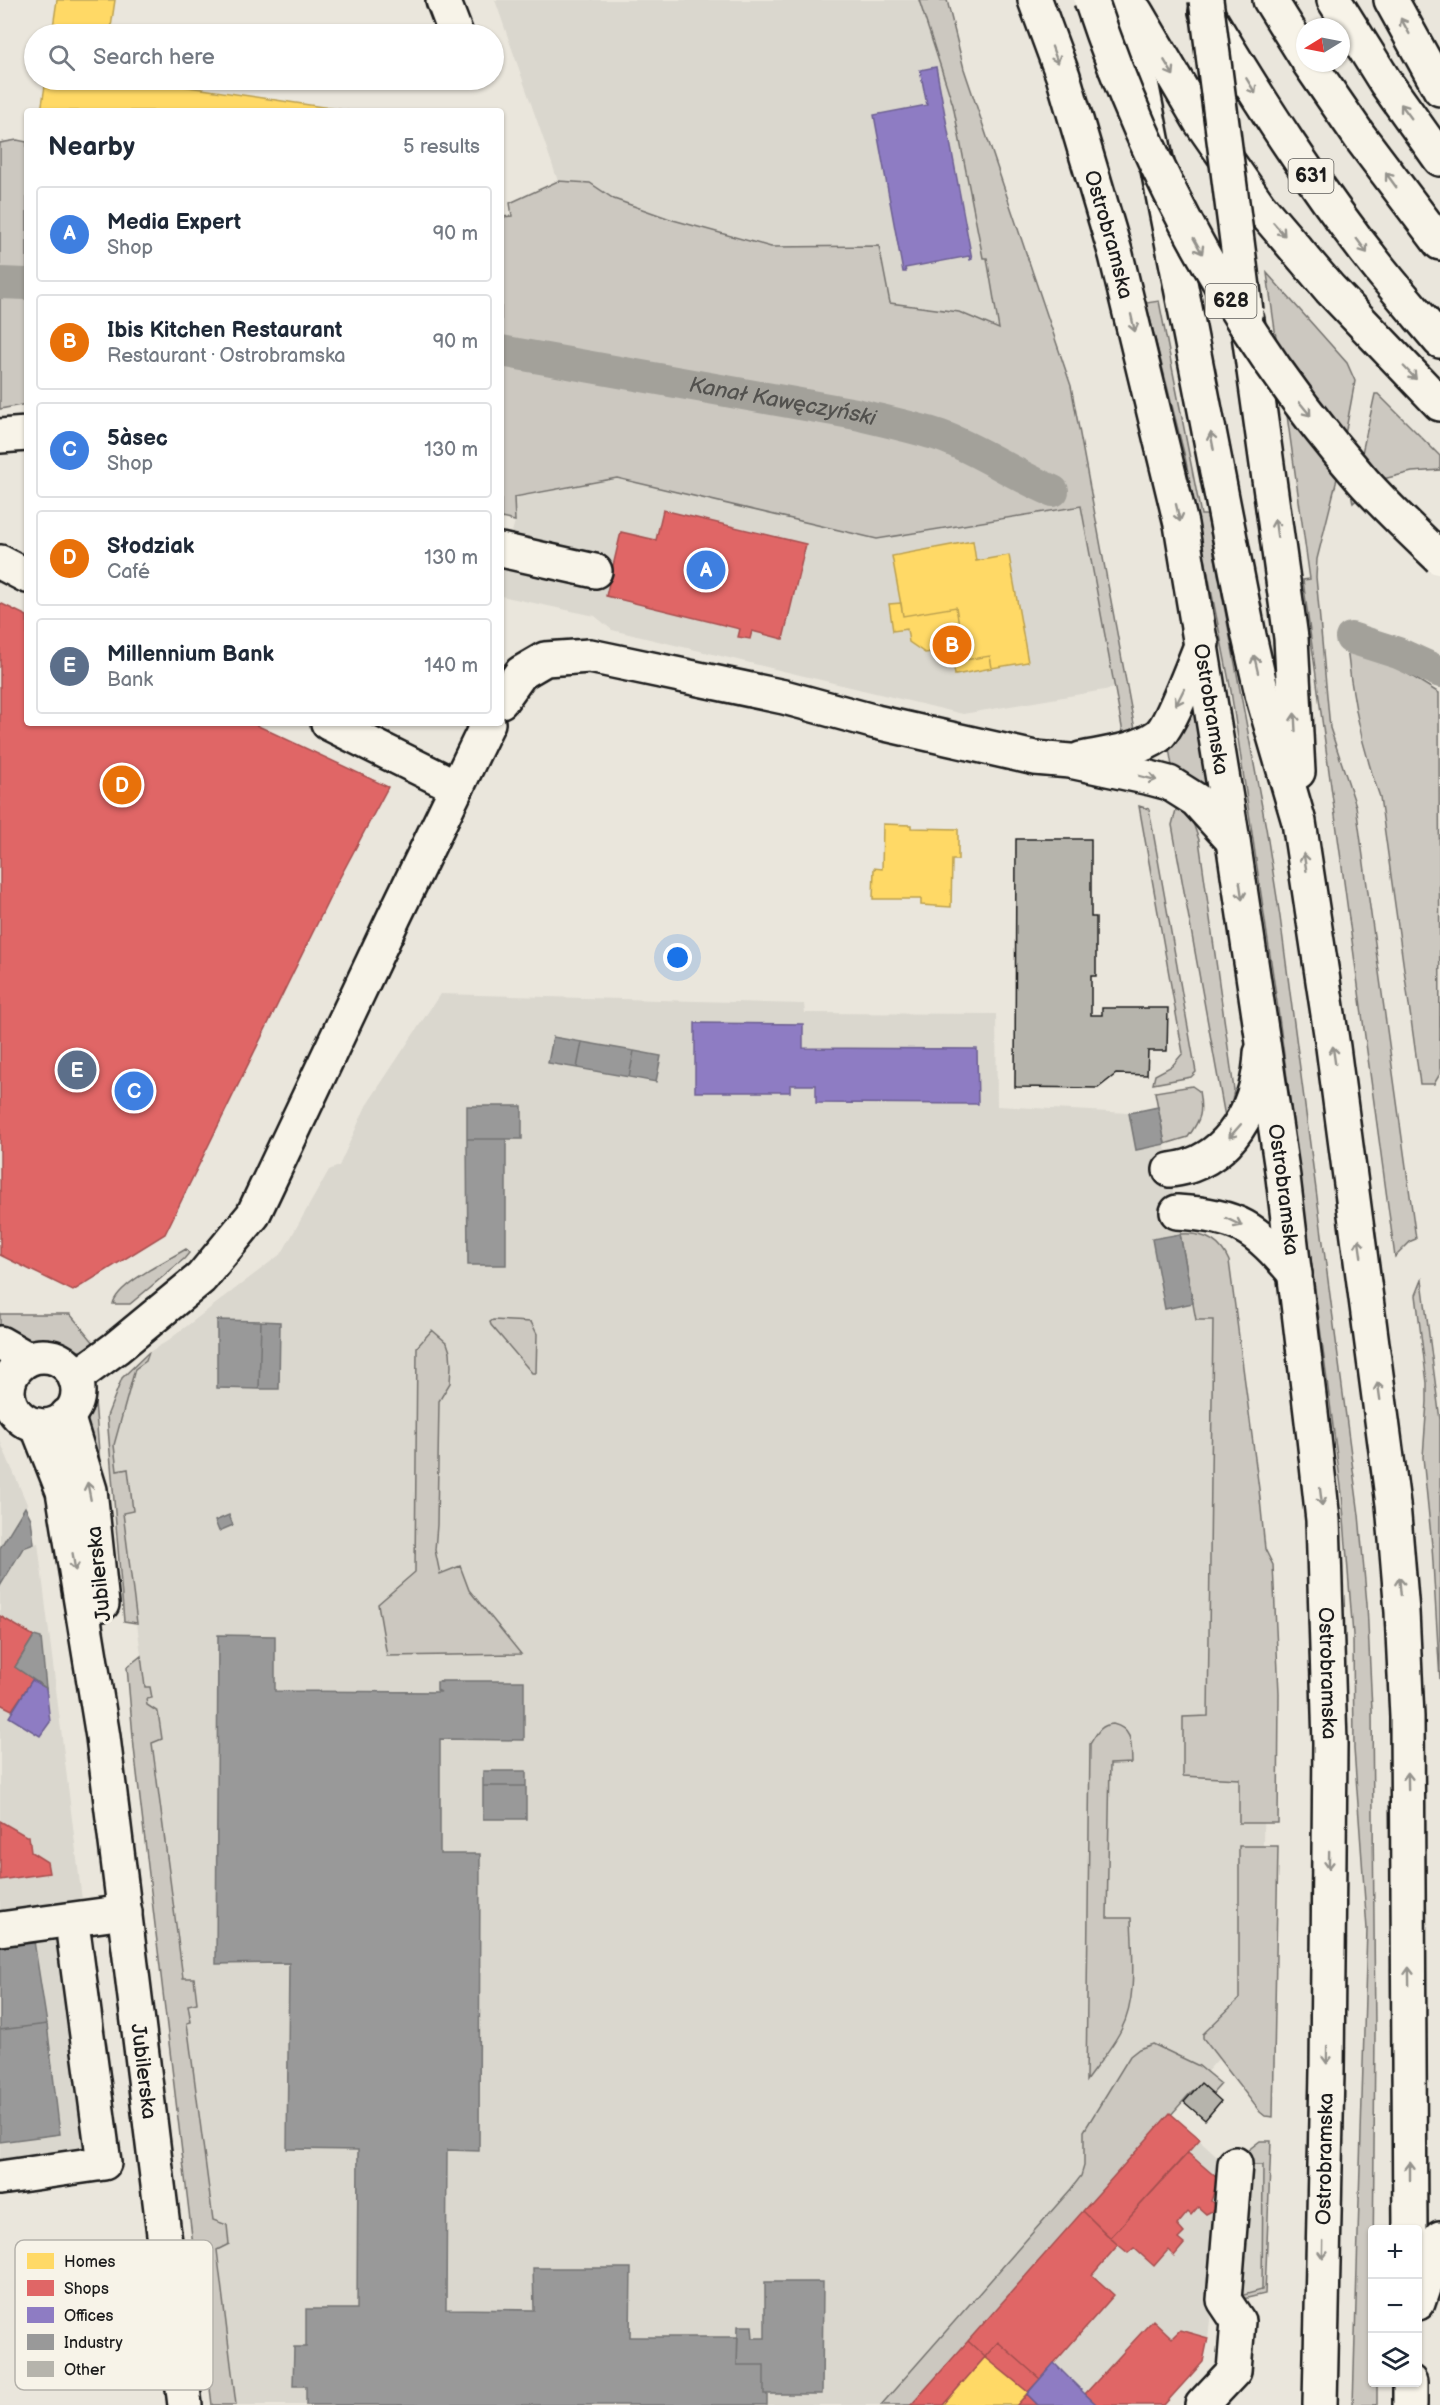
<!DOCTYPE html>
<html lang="en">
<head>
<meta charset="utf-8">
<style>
  :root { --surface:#fff; --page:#f6f6f7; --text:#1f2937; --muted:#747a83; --line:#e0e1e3; --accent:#7c3aed }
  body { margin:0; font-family:"Balsamiq Sans",sans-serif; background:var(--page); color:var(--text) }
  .controls { position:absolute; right:18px; bottom:18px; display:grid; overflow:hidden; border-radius:6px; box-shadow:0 2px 4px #0004 }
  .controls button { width:54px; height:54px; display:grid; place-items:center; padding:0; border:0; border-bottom:2px solid var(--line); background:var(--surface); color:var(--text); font:30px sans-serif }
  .compass { position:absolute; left:1296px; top:18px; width:54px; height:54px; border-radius:50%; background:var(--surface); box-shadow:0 2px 4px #0004; rotate:260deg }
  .you { position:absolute; left:678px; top:958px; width:21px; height:21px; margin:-15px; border:4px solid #fff; border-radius:50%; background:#1a73e8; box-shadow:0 0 0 9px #1a73e833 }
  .badge { display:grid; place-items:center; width:39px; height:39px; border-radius:50%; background:var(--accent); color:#fff; font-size:20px; font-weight:700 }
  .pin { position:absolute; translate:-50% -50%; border:3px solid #fff; box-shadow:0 2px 6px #0006 }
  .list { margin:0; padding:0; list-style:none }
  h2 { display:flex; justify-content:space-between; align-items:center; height:78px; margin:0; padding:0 24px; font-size:26px }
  h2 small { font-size:20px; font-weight:400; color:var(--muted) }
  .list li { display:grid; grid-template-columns:39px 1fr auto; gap:18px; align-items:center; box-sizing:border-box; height:96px; margin:0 12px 12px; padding:0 12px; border:2px solid var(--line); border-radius:6px }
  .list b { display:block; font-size:22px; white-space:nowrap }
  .list p { margin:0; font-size:20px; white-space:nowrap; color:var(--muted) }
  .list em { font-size:20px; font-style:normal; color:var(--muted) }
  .icon { flex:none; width:33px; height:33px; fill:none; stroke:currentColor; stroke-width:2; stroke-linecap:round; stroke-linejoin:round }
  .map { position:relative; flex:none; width:1440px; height:2405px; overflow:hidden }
  .search { position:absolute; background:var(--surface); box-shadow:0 2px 4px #0004; left:24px; top:24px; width:480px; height:66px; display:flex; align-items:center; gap:15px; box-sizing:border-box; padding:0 21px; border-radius:33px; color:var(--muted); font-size:22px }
  .panel { position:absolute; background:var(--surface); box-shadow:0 2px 4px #0004; left:24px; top:108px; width:480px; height:618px; border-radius:6px }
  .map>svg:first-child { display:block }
  .built { fill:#dad7ce }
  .green { fill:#ccc8c0; stroke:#74726e; stroke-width:1.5 }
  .homes { fill:#ffd966; stroke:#bba050; stroke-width:1.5 }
  .shops { fill:#e06666; stroke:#a55050; stroke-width:1.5 }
  .offices { fill:#8e7cc3; stroke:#6c5f91; stroke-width:1.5 }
  .industry { fill:#999; stroke:#747474; stroke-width:1.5 }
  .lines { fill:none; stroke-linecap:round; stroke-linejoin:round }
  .canal { stroke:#a3a19a; stroke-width:32 }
  .building { fill:#b6b4ac; stroke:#1c1c1c; stroke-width:1.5 }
  .minor-casing { stroke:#1c1c1c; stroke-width:38 }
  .major-casing { stroke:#1c1c1c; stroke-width:38 }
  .minor { stroke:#f7f3e8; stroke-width:33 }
  .major { stroke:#f7f3e8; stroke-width:33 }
  .major-bridge-casing { stroke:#1c1c1c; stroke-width:38; stroke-linecap:butt }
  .major-bridge { stroke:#f7f3e8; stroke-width:33 }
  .oneway { stroke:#94928c }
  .labels { text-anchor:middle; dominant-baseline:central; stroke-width:6; stroke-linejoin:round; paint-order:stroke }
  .shield { fill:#f7f3e8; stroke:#5e5c59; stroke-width:1.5 }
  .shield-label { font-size:20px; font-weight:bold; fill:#1c1c1c }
  .street-label { font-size:21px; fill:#1c1c1c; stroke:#f7f3e8 }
  .water-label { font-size:22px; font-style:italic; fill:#52514e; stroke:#f7f3e8 }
  .key { fill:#f7f3e8; stroke:#b5b2ab; stroke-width:1.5 }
  .key-label { font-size:16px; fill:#1c1c1c }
</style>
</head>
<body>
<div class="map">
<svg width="1440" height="2405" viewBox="0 0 1440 2405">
  <rect width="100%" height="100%" fill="#eae6dc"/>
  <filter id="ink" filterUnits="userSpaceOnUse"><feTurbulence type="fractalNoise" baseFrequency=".0167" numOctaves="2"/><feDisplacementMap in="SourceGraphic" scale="12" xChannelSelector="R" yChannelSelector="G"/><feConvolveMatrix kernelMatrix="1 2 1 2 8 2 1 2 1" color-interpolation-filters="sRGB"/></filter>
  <g filter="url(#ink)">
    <path class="built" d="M495,0H919L953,105L984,258L987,257L1000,329L959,312L890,303L879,246L771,247L673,220L614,199L590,183L558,181Z
      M617,478L877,539L1082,506L1116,688L963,714L612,630L595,616L501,596V550L511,536L515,521L514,497Z
      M440,994L804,1004L805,1013L996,1014L997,1106L1129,1113L1158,1107L1193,1303L1233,1318L1264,1709L1262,2010L1170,2113L1227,2165H1263L1262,2290L1212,2303L1208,2338L1190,2377L1164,2405H236L217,2249L229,2244L226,2225L213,2221L187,2022L191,2021L188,2004L193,1978L183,1979L152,1743L162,1739L158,1712L147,1705L146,1699L151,1698L145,1687L123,1512L133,1511L128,1469L117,1471L114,1446L135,1369L146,1361L149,1352L166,1342L282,1253L329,1170L339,1166L366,1106Z
      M0,1441L27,1504L25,1507L31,1519L34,1544L38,1543L116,2176L0,2192Z"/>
    <path class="green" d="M919,0H947L964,69L1071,386L1136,735L1124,738L1081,506L877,539L617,478L514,497L515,521L501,518V217L512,216L510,203L558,181L590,183L614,199L673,220L771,247L879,246L890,303L959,312L999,329L987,258H983L953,105Z
      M17,140L27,142V404L0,409V143Z
      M1267,273L1347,363L1355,381L1336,483L1317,559L1316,577L1330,728L1356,806L1416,1239L1411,1241L1395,1257L1303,580L1310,579Z
      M1159,301L1201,515H1207L1266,828L1280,917L1359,1515L1367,1604L1372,1710L1375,2030L1372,2382L1377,2383V2405H1353L1367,1929L1354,1749L1353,1635L1342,1494L1277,1002L1231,691L1185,457L1146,303Z
      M1375,394H1378L1440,456V470L1412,472L1379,480L1353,503L1352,498Z
      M1347,648L1387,661L1439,693L1440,1074L1434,1084H1420L1380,797C1362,748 1352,699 1347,648Z
      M1192,710L1197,712L1208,790L1173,772L1168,742Z
      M1139,806L1149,809L1196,1072L1191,1077L1153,1084L1155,1075L1172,1066L1183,1053Z
      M1177,806L1193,823L1199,840L1234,1090L1231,1106L1225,1117L1172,825Z
      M1192,1086L1199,1091C1203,1113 1201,1119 1188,1137L1165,1144L1155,1092Z
      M1180,1234C1203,1232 1220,1240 1229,1261L1259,1489L1265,1549L1273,1565L1279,1693L1278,1823H1239V1779L1183,1776V1717L1208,1716L1213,1320H1196Z
      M186,1249L189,1253L184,1259L130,1304H113C117,1284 168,1260 186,1249Z
      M1422,1280L1440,1420V1680L1432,1546L1423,1457L1427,1402V1383L1416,1295Z
      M0,1314H70L95,1344L81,1351L73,1350L50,1343L30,1342L0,1330Z
      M493,1320L531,1322L537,1334L536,1373H532L491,1325L490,1322Z
      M432,1330L447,1343L450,1352L451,1366L450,1383L439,1401L437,1525L435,1550L440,1574L460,1566L469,1590L521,1654L387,1656L378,1604L415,1572L417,1347Z
      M149,1352L146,1361L135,1369L114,1445L117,1471L128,1469L133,1511L123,1513L137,1623L124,1621L107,1416L122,1378Z
      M94,1388L103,1503L83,1421Z
      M141,1656L145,1687H150L152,1698L146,1699L147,1705L158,1712L162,1739L152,1743L183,1978H194L197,2003L188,2005L191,2022L187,2023L213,2220L227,2225L229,2244L217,2250L236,2405H212L134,1748L127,1667Z
      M1113,1724C1134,1729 1131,1746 1132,1763L1110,1764L1107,1918H1131C1132,1953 1138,1998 1121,2030C1112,2048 1098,2064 1086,2081L1090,1744C1097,1733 1100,1725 1113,1724Z
      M1239,1846H1278L1273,2117L1265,2116L1260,2112L1203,2038V2034L1239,1999Z
      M1153,2044L1199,2066L1221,2084L1206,2101L1193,2090L913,2405H881L1071,2189L1081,2176L1084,2166V2131L1130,2056L1139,2049Z
      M1260,2141H1271L1265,2294L1234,2301L1233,2298L1262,2290L1263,2165H1243L1247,2151Z"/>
    <path class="homes" d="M57,0H115L110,34H52Z
      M46,80H141L350,111H41Z
      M973,541L976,561L1009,555L1028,662L992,668L990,656L965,660L956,607L903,616L892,556Z
      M901,603L903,616L956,607L965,660L990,656L992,668L955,675L953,661L940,664L938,651L925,653L909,642L907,629L893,631L889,604Z
      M883,824L911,825V828L958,829V860H952L951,907L921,905V899H873L874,868L882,869Z
      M985,2357L1028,2392L1017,2405H943Z"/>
    <path class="shops" d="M663,510L806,544L783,639L752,631L750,639L738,637L740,629L606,596L621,532L656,540Z
      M0,603L27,616V723H252L388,787L338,881L165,1234L73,1291L0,1255Z
      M0,1616L34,1636L15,1667L33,1679L12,1710L0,1704Z
      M0,1821L26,1836H29L31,1852L47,1862L49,1873L0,1880Z
      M1170,2113L1200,2139L1110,2238L1083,2211Z
      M1188,2153L1218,2179L1211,2201L1218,2208L1206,2214L1198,2207L1191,2215L1188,2212L1177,2225L1184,2233L1178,2239L1184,2244L1174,2256L1168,2250L1154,2266L1134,2248L1128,2253L1110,2238Z
      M1083,2211L1118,2245L1092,2275L1114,2295L1040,2379L998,2342L985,2357L968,2341Z
      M1153,2320L1172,2338L1180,2330L1208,2338L1203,2362L1164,2405H1097L1085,2394Z
      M968,2341L985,2357L943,2405H911Z
      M998,2342L1040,2379L1028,2392L985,2357Z
      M1027,2394L1038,2405H1017Z"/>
    <path class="offices" d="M936,67L972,259L970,260L969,256L905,268L906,272H903L874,115L927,105L920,70Z
      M695,1023L803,1024V1048L977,1049L978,1104L816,1103V1085H790V1092H695Z
      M32,1680L46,1688L50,1722L40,1736L9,1717Z
      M1054,2363L1085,2394L1097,2405H1038L1027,2394Z"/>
    <path class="industry" d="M553,1037L582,1042L577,1068L548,1063Z
      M582,1042L634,1051L629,1077L577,1068Z
      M634,1051L661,1056L656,1082L629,1077Z
      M467,1106H522V1139H467Z
      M1158,1107L1165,1144L1136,1150L1129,1113Z
      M467,1139H506V1265H468Z
      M1180,1234L1193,1303L1165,1309L1152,1239Z
      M217,1320L261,1321L259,1389L217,1388Z
      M261,1321L280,1322L279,1389H259Z
      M25,1507L31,1519L34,1544L23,1548L0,1586V1548Z
      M229,1515L233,1525L219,1531L215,1521Z
      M218,1635L275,1636V1691L441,1692L437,1690V1682H441L440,1681H524V1740L440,1739V1854H480L479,2151L447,2150L446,2309L534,2310L533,2268H631L630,2337H738L737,2365H764V2394H767V2405H306V2386H293L294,2347H306V2309H357L358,2150L287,2149L289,1963L216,1964Z
      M34,1636L41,1638L46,1688L15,1667Z
      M483,1771H526V1786H483Z
      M483,1786H526V1819H483Z
      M34,1941L47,2024L0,2030V1946Z
      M47,2024L60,2134L0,2142V2030Z
      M765,2282H823L822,2394H764V2365H737L738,2326H752L753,2338H765Z"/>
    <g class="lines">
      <g class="canal">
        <path d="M0,283L27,284"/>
        <path id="s1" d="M501,351L856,414C884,421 913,427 941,436C980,450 1014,475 1053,491"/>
        <path d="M1351,638L1398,653L1440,672"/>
      </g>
    </g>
    <path class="building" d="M1016,839H1091V917H1096V976H1091V1015H1102V1008H1168L1167,1051H1148L1147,1075L1116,1074L1098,1088L1015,1087Z
      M1201,2083L1221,2101L1205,2120L1184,2102Z"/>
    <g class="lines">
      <g class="minor-casing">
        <g id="minor">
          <path d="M443,0L456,34"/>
          <path d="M0,436L27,434"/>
          <path d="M501,550L595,571"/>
          <path d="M0,562L27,576"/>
          <path d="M501,701L521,673L545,659L590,656L784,697L876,722L1035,758L1070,761L1150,778L1169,783L1196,800L1233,841"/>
          <path d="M328,723L457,787"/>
          <path d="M1081,759C1106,754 1137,751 1158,736C1170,727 1195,660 1202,643"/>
          <path d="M1170,1170C1177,1169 1185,1168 1192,1165C1237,1148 1259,1099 1261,1053"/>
          <path d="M1177,1212C1239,1216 1255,1227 1295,1274"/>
          <path d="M0,1343L28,1359"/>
          <circle cx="43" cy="1391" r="35"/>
          <path d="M75,1378L116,1348L201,1278L253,1215L395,915L488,723"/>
          <path d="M67,1415L90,1490L102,1604"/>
          <path id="s2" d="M37,1425L63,1491L103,1737L185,2405"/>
          <path d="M0,1929L125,1912"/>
          <path d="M0,2178L104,2163L74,1938"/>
          <path d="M1418,2303L1440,2238"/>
          <path d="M1202,2405L1234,2371L1238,2321L1224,2300L1235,2164"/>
        </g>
      </g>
      <g class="major-casing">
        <g id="major">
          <path id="s3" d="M1035,0L1063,76L1116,255L1181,524L1233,841L1283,1177L1314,1438L1323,1520L1330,1744L1327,2071L1320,2405"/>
          <path d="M1125,0L1249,636L1263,698L1299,822L1333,1047L1393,1504L1402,1612L1407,1717L1410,2230"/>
          <path d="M1270,0L1305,56"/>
          <path d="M1334,0L1386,83L1440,159"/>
          <path d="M1391,0L1440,89"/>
          <path d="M1136,12L1200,121L1259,206L1330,289L1440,404"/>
          <path d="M1206,12C1259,100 1314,187 1378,267C1398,292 1419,316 1440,341"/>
          <path d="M1309,63L1360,137L1440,243"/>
          <path d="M1247,320L1291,638L1298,772"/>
          <path d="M1410,2405V2382"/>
        </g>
      </g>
      <use href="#minor" class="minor"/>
      <use href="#major" class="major"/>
      <g class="major-bridge-casing">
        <path id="major-bridge" d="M1091,0C1149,176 1241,341 1363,481C1387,508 1414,533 1440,558
          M1206,0L1246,311"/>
      </g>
      <use href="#major-bridge" class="major-bridge"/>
    </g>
    <defs><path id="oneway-shaft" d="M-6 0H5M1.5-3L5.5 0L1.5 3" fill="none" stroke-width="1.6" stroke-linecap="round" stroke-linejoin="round" transform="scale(1.5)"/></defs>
    <g class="oneway">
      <use href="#oneway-shaft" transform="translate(1405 26) rotate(-119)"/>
      <use href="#oneway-shaft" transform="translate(1055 55) rotate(70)"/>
      <use href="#oneway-shaft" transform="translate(1169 68) rotate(59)"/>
      <use href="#oneway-shaft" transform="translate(1251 86) rotate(59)"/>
      <use href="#oneway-shaft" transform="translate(1406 111) rotate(-126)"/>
      <use href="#oneway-shaft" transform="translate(1391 180) rotate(-126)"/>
      <use href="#oneway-shaft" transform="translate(1279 229) rotate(49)"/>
      <use href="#oneway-shaft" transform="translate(1198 246) rotate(61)"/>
      <use href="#oneway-shaft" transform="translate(1362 246) rotate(54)"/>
      <use href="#oneway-shaft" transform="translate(1133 323) rotate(77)"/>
      <use href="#oneway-shaft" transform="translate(1410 373) rotate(46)"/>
      <use href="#oneway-shaft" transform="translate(1305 409) rotate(51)"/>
      <use href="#oneway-shaft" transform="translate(1212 441) rotate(-101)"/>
      <use href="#oneway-shaft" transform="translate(1178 513) rotate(77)"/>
      <use href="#oneway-shaft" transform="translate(1276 528) rotate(-98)"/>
      <use href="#oneway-shaft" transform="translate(1256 664) rotate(-103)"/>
      <use href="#oneway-shaft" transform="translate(1180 697) rotate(116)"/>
      <use href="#oneway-shaft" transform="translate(1295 722) rotate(-93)"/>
      <use href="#oneway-shaft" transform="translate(1148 778) rotate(14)"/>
      <use href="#oneway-shaft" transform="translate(1305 862) rotate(-99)"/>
      <use href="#oneway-shaft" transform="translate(1241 891) rotate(82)"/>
      <use href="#oneway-shaft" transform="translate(1334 1055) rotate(-98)"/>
      <use href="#oneway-shaft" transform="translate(1235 1131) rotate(131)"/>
      <use href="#oneway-shaft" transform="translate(1234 1222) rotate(26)"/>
      <use href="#oneway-shaft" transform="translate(1360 1248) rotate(-98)"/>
      <use href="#oneway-shaft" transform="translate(1379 1391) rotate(-98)"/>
      <use href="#oneway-shaft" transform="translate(89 1491) rotate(-101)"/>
      <use href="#oneway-shaft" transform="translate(1321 1497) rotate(83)"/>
      <use href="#oneway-shaft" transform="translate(74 1562) rotate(81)"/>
      <use href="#oneway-shaft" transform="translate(1400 1586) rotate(-95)"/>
      <use href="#oneway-shaft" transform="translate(1408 1781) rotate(-91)"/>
      <use href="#oneway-shaft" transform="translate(1329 1860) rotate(91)"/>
      <use href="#oneway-shaft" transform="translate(1409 1976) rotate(-91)"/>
      <use href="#oneway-shaft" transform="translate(1327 2055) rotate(91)"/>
      <use href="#oneway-shaft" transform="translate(1410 2171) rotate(-90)"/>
      <use href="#oneway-shaft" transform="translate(1323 2250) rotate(91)"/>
    </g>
  </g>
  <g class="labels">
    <g class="shield">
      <rect x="1288.5" y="159" width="45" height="34" rx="4.5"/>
      <rect x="1205.5" y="284" width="51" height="34" rx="4.5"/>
    </g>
    <g class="shield-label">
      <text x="1311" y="176">631</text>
      <text x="1231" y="301">628</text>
    </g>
    <g class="street-label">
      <text stroke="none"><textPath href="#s3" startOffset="246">Ostrobramska</textPath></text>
      <text stroke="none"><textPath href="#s3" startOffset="732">Ostrobramska</textPath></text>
      <text stroke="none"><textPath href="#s3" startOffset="1218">Ostrobramska</textPath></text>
      <text transform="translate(99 1574) rotate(-96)">Jubilerska</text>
      <text stroke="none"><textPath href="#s3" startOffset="1704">Ostrobramska</textPath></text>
      <text stroke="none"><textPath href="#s2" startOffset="657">Jubilerska</textPath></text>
      <text transform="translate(1325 2159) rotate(-89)">Ostrobramska</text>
    </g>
    <g class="water-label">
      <text stroke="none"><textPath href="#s1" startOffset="286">Kanał Kawęczyński</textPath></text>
    </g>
  </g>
  <rect x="15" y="2240" width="198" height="150" rx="9" class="key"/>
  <rect x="27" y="2253" width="27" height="16" fill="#ffd966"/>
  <rect x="27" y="2280" width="27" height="16" fill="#e06666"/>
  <rect x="27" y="2307" width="27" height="16" fill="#8e7cc3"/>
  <rect x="27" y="2334" width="27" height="16" fill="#999"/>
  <rect x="27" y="2361" width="27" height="16" fill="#b6b4ac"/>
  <g class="key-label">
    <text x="64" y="2267">Homes</text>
    <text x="64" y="2294">Shops</text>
    <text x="64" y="2321">Offices</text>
    <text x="64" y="2348">Industry</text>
    <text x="64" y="2375">Other</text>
  </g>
</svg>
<div class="controls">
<button>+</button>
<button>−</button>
<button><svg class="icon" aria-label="layers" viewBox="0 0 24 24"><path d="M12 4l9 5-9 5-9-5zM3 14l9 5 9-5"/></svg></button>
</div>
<svg class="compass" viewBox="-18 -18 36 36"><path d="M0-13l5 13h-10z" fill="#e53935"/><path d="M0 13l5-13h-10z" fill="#747a83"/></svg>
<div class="you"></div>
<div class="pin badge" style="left:706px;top:570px;background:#3f7fe0">A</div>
<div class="pin badge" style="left:952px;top:645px;background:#e8710a">B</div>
<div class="pin badge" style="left:134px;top:1091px;background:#3f7fe0">C</div>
<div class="pin badge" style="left:122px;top:785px;background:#e8710a">D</div>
<div class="pin badge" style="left:77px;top:1070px;background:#5c6f8a">E</div>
<div class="search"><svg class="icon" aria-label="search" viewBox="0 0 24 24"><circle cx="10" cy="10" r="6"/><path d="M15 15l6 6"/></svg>Search here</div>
<section class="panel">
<h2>Nearby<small>5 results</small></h2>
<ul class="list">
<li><span class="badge" style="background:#3f7fe0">A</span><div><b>Media Expert</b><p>Shop</p></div><em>90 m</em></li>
<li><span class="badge" style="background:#e8710a">B</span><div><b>Ibis Kitchen Restaurant</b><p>Restaurant · Ostrobramska</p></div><em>90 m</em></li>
<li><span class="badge" style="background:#3f7fe0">C</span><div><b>5àsec</b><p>Shop</p></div><em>130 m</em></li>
<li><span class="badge" style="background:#e8710a">D</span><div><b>Słodziak</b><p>Café</p></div><em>130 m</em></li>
<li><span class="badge" style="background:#5c6f8a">E</span><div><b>Millennium Bank</b><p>Bank</p></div><em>140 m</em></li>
</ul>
</section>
</div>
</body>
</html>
